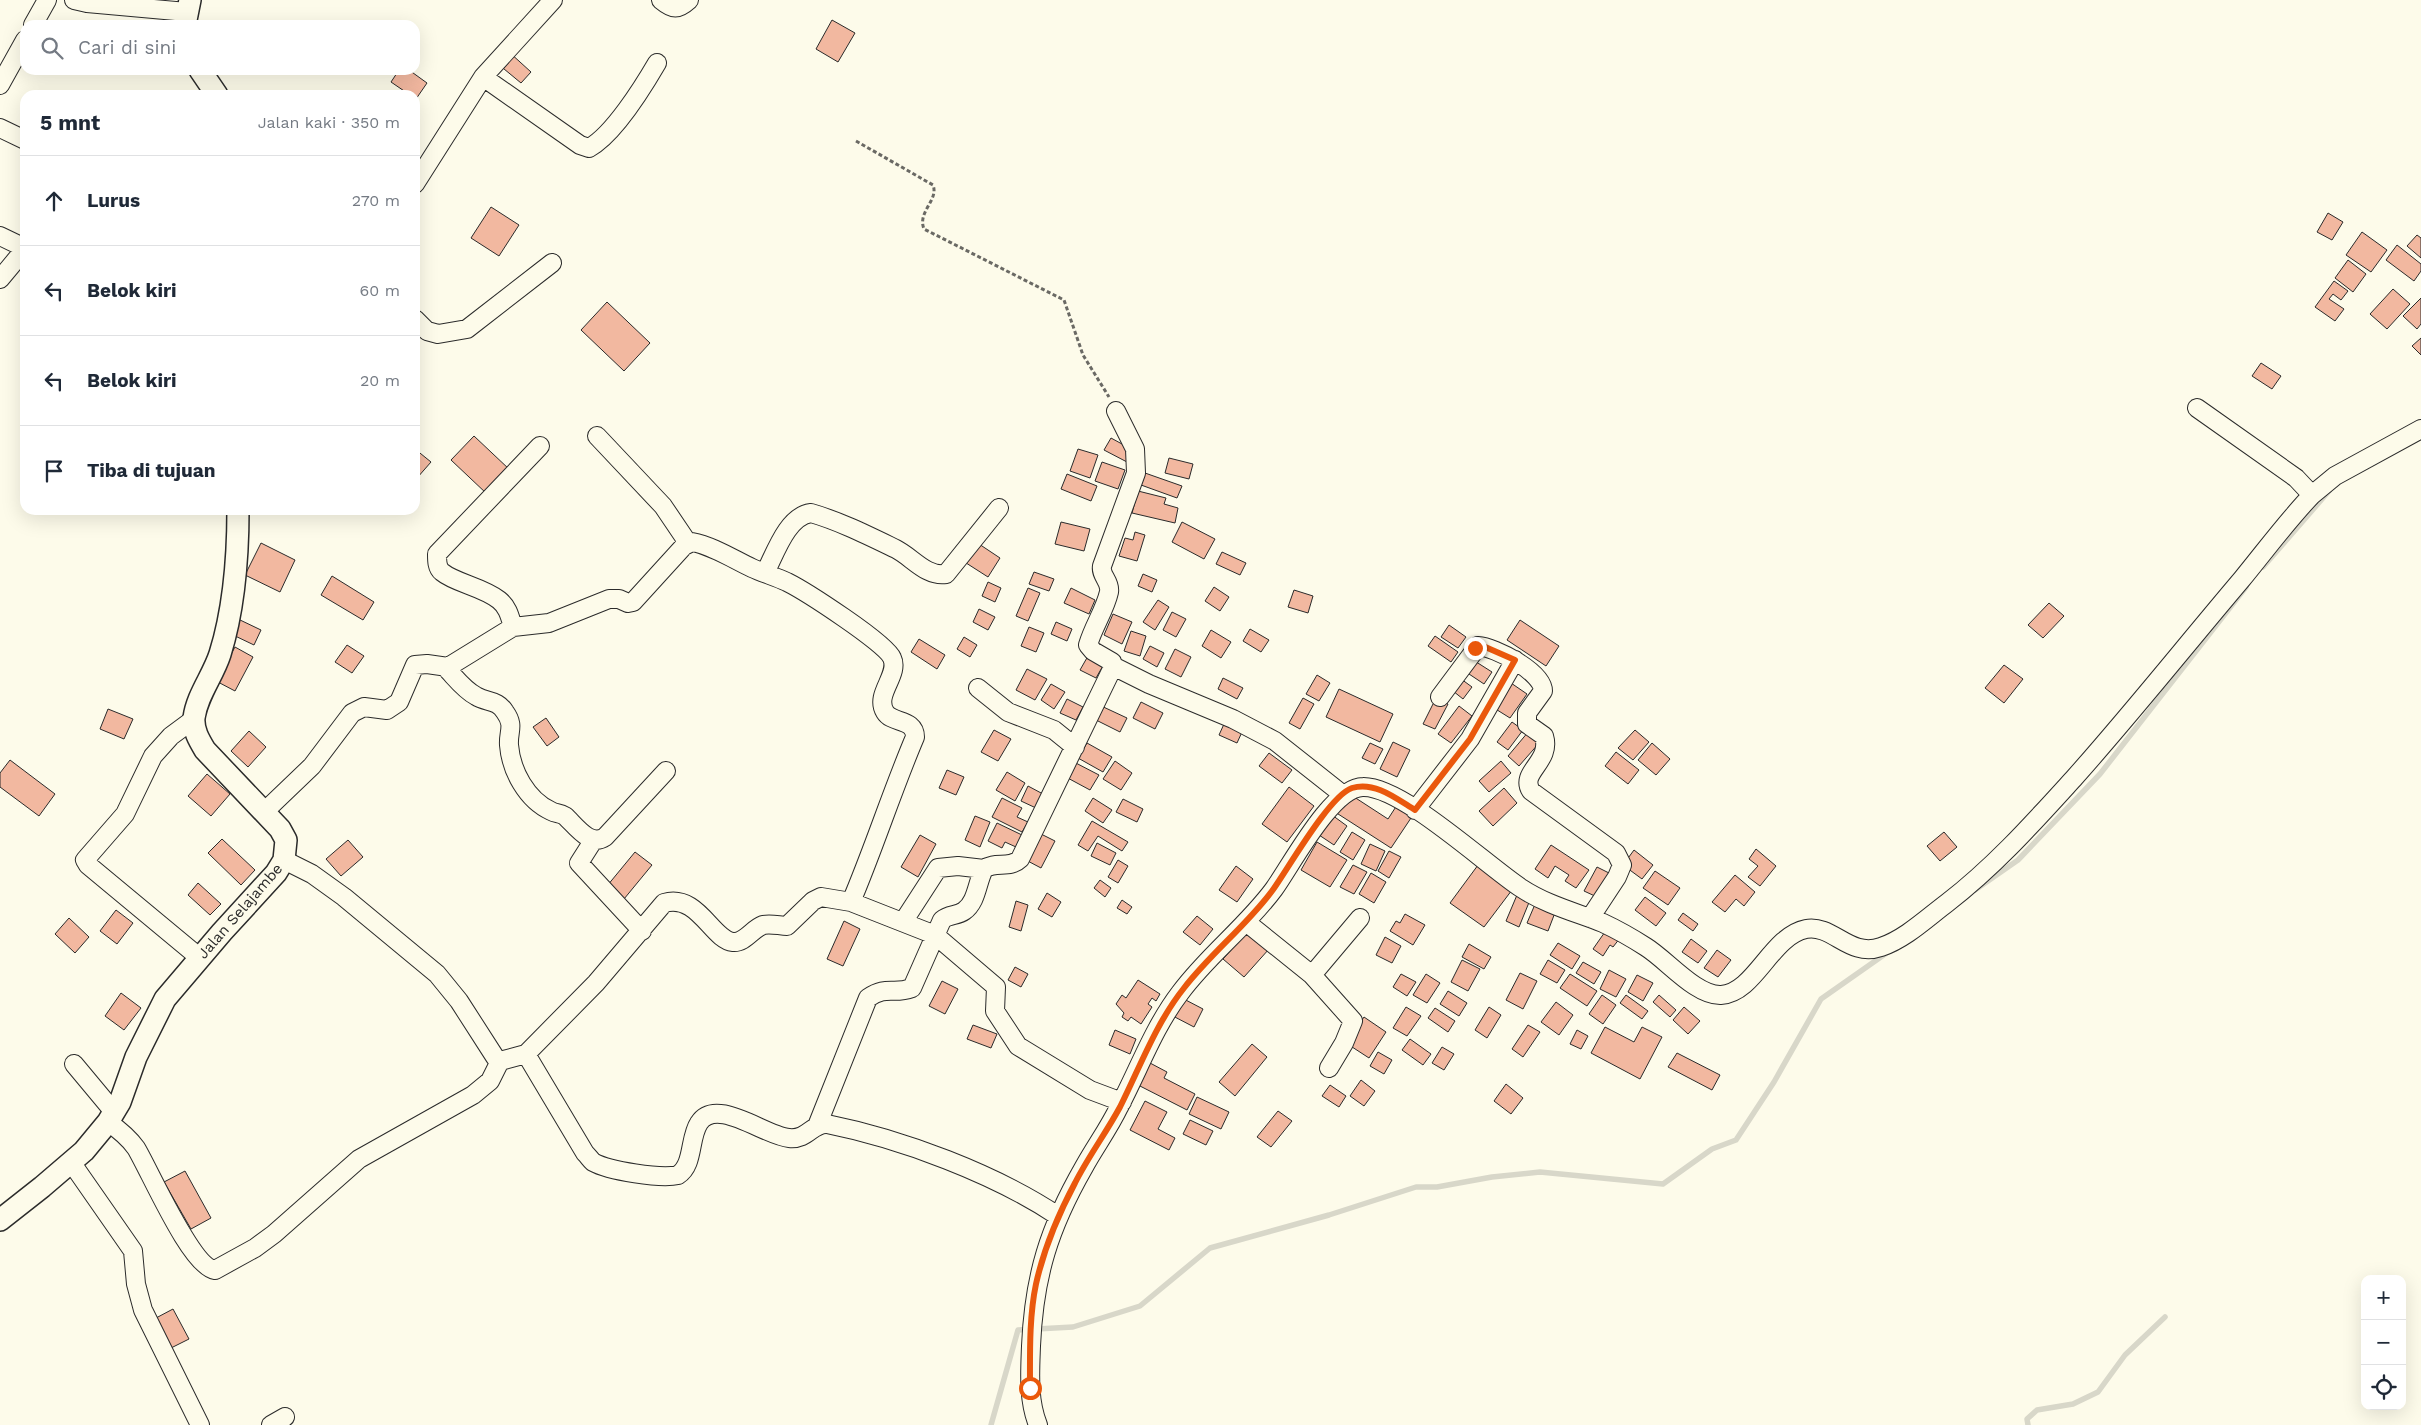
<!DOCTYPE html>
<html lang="id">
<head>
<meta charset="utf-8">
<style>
  :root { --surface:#fff; --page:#f2f2f3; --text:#1f2937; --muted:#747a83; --line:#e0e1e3 }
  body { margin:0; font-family:"Work Sans",sans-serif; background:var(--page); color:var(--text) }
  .controls { position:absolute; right:15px; bottom:15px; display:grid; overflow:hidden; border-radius:10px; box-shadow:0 5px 20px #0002 }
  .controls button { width:45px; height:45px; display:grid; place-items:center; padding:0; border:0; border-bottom:1px solid var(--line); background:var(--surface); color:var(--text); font:25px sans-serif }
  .stop { position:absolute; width:15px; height:15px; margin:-11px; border:4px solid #ea580c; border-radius:50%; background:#fff }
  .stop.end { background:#ea580c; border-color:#fff; box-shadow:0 1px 5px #0008 }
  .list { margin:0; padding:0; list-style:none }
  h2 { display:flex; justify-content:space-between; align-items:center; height:65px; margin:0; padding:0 20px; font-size:21px }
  h2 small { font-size:16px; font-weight:400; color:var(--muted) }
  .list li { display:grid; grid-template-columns:32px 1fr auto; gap:15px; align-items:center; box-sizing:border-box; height:90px; padding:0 20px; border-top:1px solid var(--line) }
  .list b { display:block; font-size:19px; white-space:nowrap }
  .list em { font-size:16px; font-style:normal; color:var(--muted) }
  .icon { flex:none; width:28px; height:28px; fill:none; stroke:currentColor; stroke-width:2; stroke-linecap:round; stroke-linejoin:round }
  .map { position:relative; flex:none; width:2421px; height:1425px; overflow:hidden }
  .search { position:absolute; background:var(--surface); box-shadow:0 5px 20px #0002; left:20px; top:20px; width:400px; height:55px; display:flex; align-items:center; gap:12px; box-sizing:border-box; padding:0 18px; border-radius:15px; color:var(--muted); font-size:19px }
  .panel { position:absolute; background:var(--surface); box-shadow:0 5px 20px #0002; left:20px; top:90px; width:400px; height:425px; border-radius:15px }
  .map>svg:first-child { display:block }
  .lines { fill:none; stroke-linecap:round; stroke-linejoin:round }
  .stream { stroke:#d8d7c9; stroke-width:5.5 }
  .building { fill:#f2b8a0; stroke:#2b2b2b }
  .minor-casing { stroke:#2b2b2b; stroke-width:20 }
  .tertiary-casing { stroke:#2b2b2b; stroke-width:24 }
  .path { stroke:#6a6964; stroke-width:3; stroke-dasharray:4 2.5; stroke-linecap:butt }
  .minor { stroke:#fdfbea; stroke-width:18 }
  .tertiary { stroke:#fdfbea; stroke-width:21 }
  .route { stroke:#ea580c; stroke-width:6 }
  .labels { text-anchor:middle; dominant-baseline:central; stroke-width:4; stroke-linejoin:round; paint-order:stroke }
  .street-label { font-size:15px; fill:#2b2b2b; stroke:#fdfbea }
</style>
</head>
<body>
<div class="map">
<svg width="2421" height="1425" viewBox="0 0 2421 1425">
  <rect width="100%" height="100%" fill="#fdfbea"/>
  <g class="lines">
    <path class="stream" d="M2263,567L2329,491
      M1975,890L2018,860L2100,774L2246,587
      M991,1425L1018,1330L1073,1327L1140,1306L1210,1248L1329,1215L1416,1187H1437L1492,1177L1540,1172L1663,1184L1712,1149L1736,1140L1774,1082L1821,999L1888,952
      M2028,1425L2027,1419L2037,1410L2073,1404L2098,1392L2125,1355L2165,1317"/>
  </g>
  <path class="building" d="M832,20L855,33L838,62L816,49Z
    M509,52L531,72L521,83L498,64Z
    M399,70H409L427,83L416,99L415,95H410L391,82Z
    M491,207L519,225L499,256L471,238Z
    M2328,213L2343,222L2332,240L2317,232Z
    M2362,232L2387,250L2371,272L2346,255Z
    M2417,235L2421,238V258L2407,246Z
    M2397,245L2421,264V271L2414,281L2386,260Z
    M2348,260L2366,274L2353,292L2335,278Z
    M2334,281L2348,291L2341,300L2333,294L2329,299L2344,309L2335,321L2315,307Z
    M2393,289L2410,304L2387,329L2370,314Z
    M2421,298V324L2417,329L2403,316Z
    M607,302L650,343L624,371L581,330Z
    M2421,338V355L2412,346Z
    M2261,363L2281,376L2272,389L2252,376Z
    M474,436L510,470L487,494L451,460Z
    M1111,438L1133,450L1127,462L1104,450Z
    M415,449L431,462L417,478L415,476Z
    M1078,449L1098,455L1090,478L1070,471Z
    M1169,458L1193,464L1189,479L1165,473Z
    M1102,462L1125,470L1118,489L1095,481Z
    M1145,473L1182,486L1177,498L1141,485Z
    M1067,474L1097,486L1091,501L1061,489Z
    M1138,491L1166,498L1164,504L1178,508L1175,523L1132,513Z
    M1061,522L1090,529L1084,551L1055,544Z
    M1182,522L1215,539L1204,559L1172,542Z
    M1135,532L1145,535L1137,561L1119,556L1125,538L1133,540Z
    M976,542L1000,558L988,577L963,561Z
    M261,543L295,560L280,592L245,575Z
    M1222,552L1246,563L1240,575L1216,564Z
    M1034,572L1054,579L1049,591L1029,584Z
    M1143,574L1157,580L1152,592L1138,586Z
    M332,576L374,602L363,620L321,595Z
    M988,582L1001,588L995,602L982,596Z
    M1214,587L1229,597L1220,611L1205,601Z
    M1028,588L1040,593L1028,621L1016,616Z
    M1071,588L1095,600L1089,614L1064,603Z
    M1294,590L1313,596L1308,613L1288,607Z
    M1158,600L1169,607L1155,630L1143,622Z
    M2049,603L2064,616L2043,638L2028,625Z
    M979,609L995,617L988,630L973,622Z
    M1172,612L1186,619L1176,637L1163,630Z
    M1113,614L1132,622L1122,644L1104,635Z
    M238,619L261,630L254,645L231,634Z
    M1520,620L1559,646L1546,666L1507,640Z
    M1056,622L1072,629L1067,641L1051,634Z
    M1449,625L1466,637L1458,648L1441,637Z
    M1029,627L1044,633L1036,652L1021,646Z
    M1250,629L1269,640L1261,652L1243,641Z
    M1211,630L1231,642L1221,658L1202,646Z
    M1131,631L1146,636L1140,656L1124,651Z
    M1435,636L1458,652L1451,662L1428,646Z
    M964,637L977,645L970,657L957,649Z
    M919,639L945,655L937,669L911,652Z
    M347,645L364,656L352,673L335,662Z
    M1150,646L1164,653L1157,667L1143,659Z
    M235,647L253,657L235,691L216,681Z
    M1175,649L1191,657L1181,677L1165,669Z
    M1088,656L1104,664L1096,678L1080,670Z
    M1470,658L1492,672L1484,684L1463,670Z
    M2004,665L2023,679L2004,703L1985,688Z
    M1027,669L1047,679L1035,700L1016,690Z
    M1317,675L1330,683L1319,701L1306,694Z
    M1457,676L1472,687L1463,699L1448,687Z
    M1223,678L1243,688L1237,699L1218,689Z
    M1511,683L1527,694L1510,718L1494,708Z
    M1051,684L1065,692L1054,709L1041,700Z
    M1339,689L1393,714L1380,742L1326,717Z
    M1303,698L1314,704L1300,729L1289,723Z
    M1436,698L1448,704L1435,729L1423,724Z
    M1067,699L1083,707L1076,720L1060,713Z
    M1141,702L1163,713L1155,729L1133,718Z
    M1097,704L1127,718L1120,732L1090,717Z
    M1459,706L1472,716L1451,743L1438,734Z
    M108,709L133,719L124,739L100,729Z
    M546,718L559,737L547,746L533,727Z
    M1512,722L1523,730L1508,750L1497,742Z
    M1224,724L1242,732L1237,743L1219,735Z
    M994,730L1011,739L998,761L981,752Z
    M1635,730L1649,742L1633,760L1618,748Z
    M249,731L266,747L248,767L231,751Z
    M1529,731L1540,742L1519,766L1508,756Z
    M1393,742L1410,750L1397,777L1380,769Z
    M1087,743L1112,757L1103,772L1078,758Z
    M1370,743L1383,749L1375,764L1362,758Z
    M1652,743L1670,759L1656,775L1638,760Z
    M1616,752L1639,770L1628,784L1605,766Z
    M1269,753L1292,770L1282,783L1259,766Z
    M10,760L55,794L39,816L0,787V773Z
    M1072,761L1099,775L1090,790L1064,776Z
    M1115,761L1132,773L1121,790L1103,779Z
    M1501,761L1511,773L1489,792L1479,781Z
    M947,770L964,777L956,795L939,788Z
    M1007,772L1025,783L1015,801L996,790Z
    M207,774L230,794L211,816L188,796Z
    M1028,786L1043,794L1036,808L1021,801Z
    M1289,787L1314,806L1287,842L1262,824Z
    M1504,788L1517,803L1493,826L1479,811Z
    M1348,793L1388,819L1399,802L1415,812L1391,848L1335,812Z
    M1002,798L1022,808L1017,817L1028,822L1022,832L992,817Z
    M1093,798L1112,810L1103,823L1085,811Z
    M1123,799L1143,809L1137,822L1116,812Z
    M1332,815L1347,826L1334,845L1319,835Z
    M975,816L990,822L980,847L965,840Z
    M1092,821L1128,842L1122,851L1098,836L1088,851L1078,845Z
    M997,823L1022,835L1016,847L1005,842L1002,848L988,841Z
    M1037,832L1055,841L1041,868L1024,859Z
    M1352,832L1365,840L1353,860L1340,852Z
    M1944,832L1957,847L1940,861L1927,846Z
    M920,835L936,844L918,877L901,867Z
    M222,839L255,870L241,885L208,853Z
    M348,840L363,857L341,876L326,859Z
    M1317,842L1347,860L1330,887L1301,870Z
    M1097,843L1116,853L1110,865L1091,856Z
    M1370,844L1385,851L1376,871L1361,864Z
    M1551,845L1589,870L1576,888L1565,881L1569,875L1555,866L1548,878L1535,869Z
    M1756,849L1776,866L1760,886L1748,877L1758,866L1749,859Z
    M1634,850L1653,865L1642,879L1623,865Z
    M1389,851L1401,857L1389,878L1378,871Z
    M635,852L652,865L624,899L607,886Z
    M1118,860L1128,866L1118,883L1108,877Z
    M1481,861L1515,886L1484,927L1450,903Z
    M1353,865L1367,872L1354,894L1340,887Z
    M1236,866L1253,879L1237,902L1219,890Z
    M1597,867L1609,873L1597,897L1584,891Z
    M1655,871L1680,888L1668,905L1643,888Z
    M1371,873L1386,882L1374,903L1359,894Z
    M1735,875L1755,892L1744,906L1736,899L1725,912L1712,902Z
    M1100,880L1111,888L1105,897L1094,888Z
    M198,883L221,904L210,915L188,895Z
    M1047,893L1061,902L1052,917L1038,909Z
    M1517,895L1530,900L1519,927L1506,921Z
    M1645,897L1666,913L1656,926L1635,910Z
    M1122,900L1132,907L1127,914L1117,908Z
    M1016,901L1028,905L1021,931L1009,927Z
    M1536,902L1556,910L1548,931L1527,923Z
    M116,910L133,923L117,944L100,931Z
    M1683,913L1698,924L1693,931L1678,920Z
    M1405,914L1425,925L1413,945L1390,931L1396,921L1400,923Z
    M1197,916L1213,929L1200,945L1183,932Z
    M69,918L89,937L75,953L55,934Z
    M844,921L860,929L843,966L827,959Z
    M1607,929L1620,938L1613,947L1610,945L1603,956L1593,949Z
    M1248,931L1269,949L1244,977L1223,959Z
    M1385,937L1401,946L1392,963L1376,955Z
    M1691,939L1707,951L1698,963L1682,952Z
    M1558,943L1580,956L1572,969L1550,955Z
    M1469,944L1491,957L1484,969L1462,957Z
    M1717,950L1731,960L1718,977L1704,968Z
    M1462,960L1480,969L1468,991L1451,982Z
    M1548,960L1565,970L1557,983L1540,974Z
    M1583,962L1601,972L1594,984L1576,973Z
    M1015,967L1028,974L1021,987L1008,980Z
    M1609,970L1626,979L1616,997L1600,989Z
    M1520,973L1537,981L1523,1009L1506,1000Z
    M1401,974L1416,982L1407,996L1393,987Z
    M1426,974L1440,983L1427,1003L1413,995Z
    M1570,974L1597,991L1587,1006L1560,988Z
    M1637,975L1653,983L1643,1001L1628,992Z
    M1138,980L1160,994L1156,1001L1152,998L1148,1004L1152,1007L1141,1024L1131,1017L1128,1021L1122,1017L1124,1013L1116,1004L1122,995L1126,998Z
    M942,981L958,989L945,1014L929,1006Z
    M1448,991L1467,1003L1459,1016L1440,1004Z
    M121,993L141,1008L124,1030L105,1016Z
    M1602,995L1616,1005L1603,1024L1589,1014Z
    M1626,995L1648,1011L1642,1019L1620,1003Z
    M1659,995L1676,1010L1670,1017L1653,1002Z
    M1180,997L1203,1009L1194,1027L1171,1015Z
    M1556,1002L1573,1015L1559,1035L1541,1022Z
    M1406,1007L1421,1016L1407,1036L1393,1028Z
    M1489,1007L1501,1015L1487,1038L1475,1030Z
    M1684,1007L1700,1021L1688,1034L1673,1020Z
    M1435,1008L1455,1021L1448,1032L1428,1018Z
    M1364,1017L1386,1032L1369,1058L1346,1043Z
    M973,1025L997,1034L991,1048L967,1039Z
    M1528,1025L1540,1032L1523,1057L1512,1049Z
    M1605,1027L1634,1042L1642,1027L1662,1037L1640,1079L1591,1053Z
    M1115,1030L1136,1039L1130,1054L1109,1045Z
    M1577,1030L1588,1036L1581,1049L1570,1044Z
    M1410,1039L1431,1054L1423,1065L1402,1050Z
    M1252,1044L1267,1057L1235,1096L1219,1082Z
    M1442,1047L1454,1054L1444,1070L1432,1063Z
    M1378,1052L1392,1060L1384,1074L1370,1066Z
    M1677,1053L1720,1075L1712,1090L1668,1067Z
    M1150,1063L1167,1072L1164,1078L1195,1094L1187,1110L1138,1085Z
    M1361,1080L1375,1091L1364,1106L1350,1096Z
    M1506,1084L1523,1098L1511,1114L1494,1101Z
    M1330,1085L1346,1096L1339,1107L1322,1096Z
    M1197,1097L1229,1112L1221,1129L1189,1114Z
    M1145,1101L1167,1112L1158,1129L1175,1138L1169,1150L1130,1130Z
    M1278,1111L1292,1121L1271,1147L1257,1137Z
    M1190,1120L1213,1131L1206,1145L1183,1134Z
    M185,1171L211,1218L191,1229L164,1182Z
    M173,1309L189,1339L171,1348L156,1318Z"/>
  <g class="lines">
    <g class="minor-casing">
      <path id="minor" d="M74,0L87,3L187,12
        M661,0C673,10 678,10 689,0
        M33,25L47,0
        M483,77L580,145L589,148C613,135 643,87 657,63
        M0,85L25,40
        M0,128L25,140
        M415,184L483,77L553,0
        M0,236L25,248
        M0,279L25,249
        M415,319L427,331L438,334L467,329L552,263
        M2197,408L2296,478L2312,495
        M597,436L663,506L688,543
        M765,573C775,554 787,516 811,513C839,521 869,536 896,549C912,557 926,577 946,574L999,508
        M513,627C510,617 508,607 499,600C483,587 455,583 442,572C437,568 437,561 437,554L540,446
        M1113,666L1149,684L1233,719L1275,741L1342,794
        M445,667C455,677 463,689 476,696C487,703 497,699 505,712C515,726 508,731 509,745C511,771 527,800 551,811C556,814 559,812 565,816C576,826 590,847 605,837L666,771
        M978,688L1008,712L1054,730L1075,747
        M1440,697L1478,646C1495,647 1543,672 1543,691L1527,713V724L1544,736C1552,762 1519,772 1531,791L1616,853L1622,865L1617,877L1590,918
        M194,719L171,736L153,756L125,814L85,860L88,865L200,958
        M1415,810L1470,739L1515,660
        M264,812L312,766L352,713L364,707L387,710L399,702L415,665L427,664L448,667L513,627L549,623L609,599H619L628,603L633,602L684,546L692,542C713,546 733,559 752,568C763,573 776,577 787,582C805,591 886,643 892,658C900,675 874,694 885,712C892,724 915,718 915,737C892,791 874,848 851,902
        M593,841L579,863L642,931
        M903,922L938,868L958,866L984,869
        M1246,922L1312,975L1360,918
        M1312,975L1353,1021L1344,1043L1329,1068
        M526,1054L596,983L664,903C698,893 712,940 733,942C745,943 752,929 763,925C771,923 780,926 787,926L813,901L821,897L851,902L935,935L996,987L995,1011L1018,1046L1090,1090L1122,1102
        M500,1061L526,1054L585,1153C588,1156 590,1159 593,1162C609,1171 661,1179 678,1175C694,1165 689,1138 699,1123C716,1096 765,1136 789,1138C808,1140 812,1123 827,1124C902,1139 995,1174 1058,1216
        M74,1064L114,1112
        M108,1122C118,1129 129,1138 136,1148C150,1171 191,1267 215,1270L255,1248L274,1234L359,1159L473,1095L490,1081L500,1061L495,1057L459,1001L437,974L344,897L312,874L284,860
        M817,1126L868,998C887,985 893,995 912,988L942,920C949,914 957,916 964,911C977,902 977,882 984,869C995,861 1010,869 1020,859L1112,669V662L1093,651L1088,645C1093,627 1105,610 1109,592C1111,581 1100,576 1102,566L1136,473L1135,449L1116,411
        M71,1162L133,1251L136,1284L143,1310L200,1425
        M271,1425L285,1417
        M1038,1425C1028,1400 1030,1373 1031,1346C1034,1276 1049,1228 1084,1167C1095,1147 1109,1128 1119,1107C1139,1069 1154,1027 1180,993C1208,955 1246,927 1274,889C1292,864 1332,787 1363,787C1402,786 1486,865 1521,888C1547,905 1575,912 1603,923C1618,930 1632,938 1646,947C1667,960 1696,996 1721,995C1755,993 1771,936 1806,929C1833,924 1849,958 1881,947C1905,939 1927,918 1947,903C1995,866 2034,822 2075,777C2132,713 2186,645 2242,579C2265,551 2287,521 2312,495L2335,476L2421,429"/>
    </g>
    <g class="tertiary-casing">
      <path id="tertiary" d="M185,25L190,0
        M200,70L217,95
        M0,1220L42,1187L84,1151L108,1122L120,1102L136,1057L165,999L222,932L276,873L284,860L286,840L280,829L205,750C199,740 193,730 194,718C197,695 213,676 220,654C234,609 238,558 238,510"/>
    </g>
    <path class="path" d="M856,141L933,185C939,200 917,212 924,229L1064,300L1083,355L1109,397"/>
    <use href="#minor" class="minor"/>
    <use href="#tertiary" class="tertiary"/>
  </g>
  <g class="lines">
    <path class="route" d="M1030,1388C1030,1354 1029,1317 1036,1284C1044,1248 1058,1215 1075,1183C1088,1157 1106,1133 1120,1107C1140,1067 1156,1023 1184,988C1211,953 1246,926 1272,891C1288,869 1329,796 1352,788C1375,781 1397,799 1415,810L1470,739L1515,660L1483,646L1475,648"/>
  </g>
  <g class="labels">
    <g class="street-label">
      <text transform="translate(240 911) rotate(-49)">Jalan Selajambe</text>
    </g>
  </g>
</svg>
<div class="controls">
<button>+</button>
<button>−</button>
<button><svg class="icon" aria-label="locate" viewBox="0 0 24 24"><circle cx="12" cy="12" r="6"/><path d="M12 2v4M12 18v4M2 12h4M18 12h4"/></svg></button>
</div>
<div class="stop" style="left:1030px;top:1388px"></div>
<div class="stop end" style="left:1475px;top:648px"></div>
<div class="search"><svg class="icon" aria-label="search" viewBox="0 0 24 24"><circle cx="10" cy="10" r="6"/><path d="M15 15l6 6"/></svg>Cari di sini</div>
<section class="panel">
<h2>5 mnt<small>Jalan kaki · 350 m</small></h2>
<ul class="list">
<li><svg class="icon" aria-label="ahead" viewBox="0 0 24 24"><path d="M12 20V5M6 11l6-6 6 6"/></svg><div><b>Lurus</b></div><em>270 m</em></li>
<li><svg class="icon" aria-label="left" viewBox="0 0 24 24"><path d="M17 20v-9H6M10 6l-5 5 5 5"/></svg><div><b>Belok kiri</b></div><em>60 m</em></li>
<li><svg class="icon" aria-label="left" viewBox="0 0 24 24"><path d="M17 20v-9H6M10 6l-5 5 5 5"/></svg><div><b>Belok kiri</b></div><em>20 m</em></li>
<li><svg class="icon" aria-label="arrive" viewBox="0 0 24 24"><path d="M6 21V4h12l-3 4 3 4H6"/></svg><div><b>Tiba di tujuan</b></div></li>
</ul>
</section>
</div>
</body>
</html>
